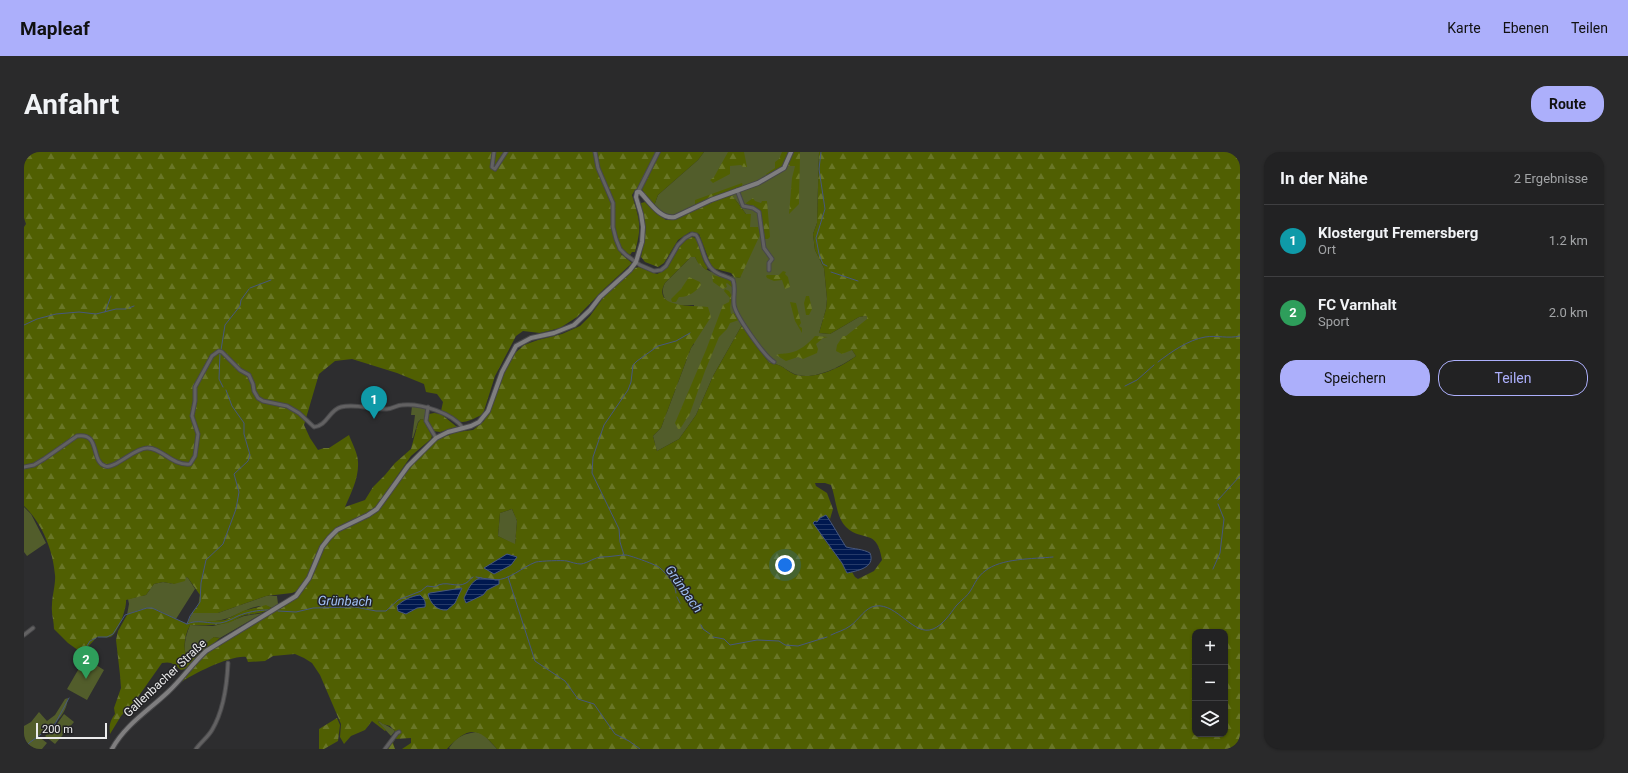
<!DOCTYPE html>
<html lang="de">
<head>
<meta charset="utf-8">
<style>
  :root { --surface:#222223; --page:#2a2a2b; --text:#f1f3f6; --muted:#a2a4a6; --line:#3f3f41; --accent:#acaffb }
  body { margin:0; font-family:Roboto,sans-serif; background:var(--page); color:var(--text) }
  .controls { position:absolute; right:12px; bottom:12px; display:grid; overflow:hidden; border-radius:8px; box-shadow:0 1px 3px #0004 }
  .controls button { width:36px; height:36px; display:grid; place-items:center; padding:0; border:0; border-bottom:1px solid var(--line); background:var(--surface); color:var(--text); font:20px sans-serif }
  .scale { position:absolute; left:12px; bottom:10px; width:71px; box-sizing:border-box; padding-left:4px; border:2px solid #ececed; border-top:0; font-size:11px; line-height:14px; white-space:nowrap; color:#ececed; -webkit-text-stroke:3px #232325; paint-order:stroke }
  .you { position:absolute; left:761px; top:413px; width:14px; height:14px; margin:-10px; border:3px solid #fff; border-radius:50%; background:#1a73e8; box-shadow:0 0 0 6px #1a73e833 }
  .badge { display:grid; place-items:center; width:26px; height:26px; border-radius:50%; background:var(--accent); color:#fff; font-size:13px; font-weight:700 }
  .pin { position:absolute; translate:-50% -33px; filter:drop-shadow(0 1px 2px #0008) }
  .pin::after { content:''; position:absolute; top:21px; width:14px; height:12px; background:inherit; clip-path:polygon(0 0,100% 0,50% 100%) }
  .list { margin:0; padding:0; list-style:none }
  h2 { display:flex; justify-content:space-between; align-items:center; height:52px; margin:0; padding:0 16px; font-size:17px }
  h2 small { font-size:13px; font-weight:400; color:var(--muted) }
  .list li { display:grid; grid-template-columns:26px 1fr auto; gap:12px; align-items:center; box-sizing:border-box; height:72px; padding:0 16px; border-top:1px solid var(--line) }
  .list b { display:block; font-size:15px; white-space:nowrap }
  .list p { margin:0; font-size:13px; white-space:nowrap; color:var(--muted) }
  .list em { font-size:13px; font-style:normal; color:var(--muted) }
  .actions { display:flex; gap:8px; padding:12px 16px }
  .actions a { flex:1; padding:9px 0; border:1px solid var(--accent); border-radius:16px; text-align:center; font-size:14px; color:var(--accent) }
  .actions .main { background:var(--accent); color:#111 }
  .icon { flex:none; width:22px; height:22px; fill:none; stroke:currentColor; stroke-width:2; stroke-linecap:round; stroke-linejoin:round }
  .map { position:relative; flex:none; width:1216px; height:597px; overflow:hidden; border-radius:16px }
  header { display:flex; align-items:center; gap:24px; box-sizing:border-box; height:56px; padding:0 20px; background:var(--accent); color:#111 }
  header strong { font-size:19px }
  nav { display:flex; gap:22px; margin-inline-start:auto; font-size:14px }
  .intro { display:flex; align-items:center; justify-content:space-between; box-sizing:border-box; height:96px; padding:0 24px }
  h1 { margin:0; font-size:28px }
  .button { padding:10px 18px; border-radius:16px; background:var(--accent); color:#111; font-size:14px; font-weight:700 }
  main { display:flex; gap:24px; padding:0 24px }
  aside { flex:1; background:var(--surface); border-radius:16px; box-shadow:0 1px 3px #0004 }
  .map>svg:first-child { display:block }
  .green { fill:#525d2b }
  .forest { fill:url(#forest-firs); fill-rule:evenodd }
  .water { fill:url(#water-rules); stroke:#47587e }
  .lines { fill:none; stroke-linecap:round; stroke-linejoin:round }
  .stream { stroke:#47587e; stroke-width:1 }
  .minor-casing { stroke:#48484a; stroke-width:5 }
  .tertiary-casing { stroke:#48484a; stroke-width:5.5 }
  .secondary-casing { stroke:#48484a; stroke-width:6 }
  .minor { stroke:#626162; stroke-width:3 }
  .tertiary { stroke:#626162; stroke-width:3.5 }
  .secondary { stroke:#7f7e7f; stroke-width:4 }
  .labels { text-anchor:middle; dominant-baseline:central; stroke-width:3; stroke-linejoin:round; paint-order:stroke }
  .street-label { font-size:12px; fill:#ececed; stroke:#232325 }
  .water-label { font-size:13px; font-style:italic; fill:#a0c0f4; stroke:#232325 }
</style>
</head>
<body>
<header>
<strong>Mapleaf</strong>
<nav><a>Karte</a><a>Ebenen</a><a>Teilen</a></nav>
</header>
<div class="intro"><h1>Anfahrt</h1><a class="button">Route</a></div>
<main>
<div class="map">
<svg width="1216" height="597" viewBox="0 0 1216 597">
  <defs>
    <pattern id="forest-firs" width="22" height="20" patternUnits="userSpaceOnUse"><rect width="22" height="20" fill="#505f02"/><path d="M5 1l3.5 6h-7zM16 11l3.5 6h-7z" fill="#697627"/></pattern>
    <pattern id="water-rules" width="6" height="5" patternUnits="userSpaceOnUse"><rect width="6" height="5" fill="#00184f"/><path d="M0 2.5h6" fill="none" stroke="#253a69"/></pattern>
  </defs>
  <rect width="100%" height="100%" fill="#2d2d2f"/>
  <path class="green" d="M680,0H795L793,71L789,82L791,98L800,116L803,147L802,157L795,181L806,182L835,165L843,164L844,167L822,185L819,184L832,204C818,214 791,228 774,223C762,220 760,212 745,211L718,173L689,224L672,263L655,287L633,299L629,284L637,276L667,196L670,192V153C664,153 656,154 651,153C640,151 636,140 641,131L667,105H671C680,123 698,122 716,126L726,75L722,62L708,43V39L650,64L643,63L630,54L634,43L674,8Z
    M388,254L400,255L402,257L400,268L397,267L394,270L389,286H388L391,263H387Z
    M0,355L7,362L22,391L3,404L0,400Z
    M488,357L493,369L491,393L474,384L476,361Z
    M162,425L164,426L171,437L152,467C128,456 128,452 103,463L105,452L104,447L122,443L130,432L139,430L150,432Z
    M242,444H253L254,452L248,456C232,449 216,463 201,467C192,470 173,471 164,470L168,461H194Z
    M239,461L196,486L190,485L167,505L162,504C159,493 162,483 166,473L189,474L205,470L220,464Z
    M61,506L80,518L63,548L43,537Z
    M44,546C42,565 28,574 14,584L23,591L18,597H0V574L7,570L15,560L23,569L31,563L41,547Z
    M40,562L50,570L31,592L21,584L33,572Z
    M355,569C360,573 366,574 371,579L367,584L354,570Z
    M452,580L459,582L473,597H426L425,596C434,584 437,583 452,580Z"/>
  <path class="forest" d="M0,0H680L674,8L634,43L630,54L626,50L617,36L611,38L608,43C616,70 618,73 611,100H608L606,103L600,99L597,102L608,111L607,112L580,137L553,165L536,176L516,181L499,179L492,184L471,224L459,262C436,274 437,272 417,259L419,250L413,242L402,240L400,232L373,221L328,207L311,209L295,222L280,273L286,286L294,298L300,296H305L325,283C328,291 334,302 334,310C335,326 327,341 321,355L341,348L349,335L361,323L371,311L387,297L394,271L397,267L400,268L408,284L407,287L387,304L351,356L344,362L319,373L306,383L282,428L273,439L268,441L242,444L194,461H168L174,454L176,443L164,426L162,425L161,429L150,432L139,430L130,432L122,443L102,448C103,455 94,483 86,485C83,486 77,485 73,485L58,501L44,491L30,477C30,469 27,461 28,453C28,445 32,430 31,423C29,398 18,371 0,354V75L2,72L0,66Z
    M704,0H720L723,15H719L717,13L706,14V22L689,31L686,28L690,25Z
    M758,0H767L760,16L744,25L742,22L751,16V10L755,7Z
    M768,0H776C776,16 775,34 775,52L765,62L768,26L771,14H762Z
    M795,0H1216V597H473C454,574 443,575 423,597H378L387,591V586L371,587L369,591L371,597H364L373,581L366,574L359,572L355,569L354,570L362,578L361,579L348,569L341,578L327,584L320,592L316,585L317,572L296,523L288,511L280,506L271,502L249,504L241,509L224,510L222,505C207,503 169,522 156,531L172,511L181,503L196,492L259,455L276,442L284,432L299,397L306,387L314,380L337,369L354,359L372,331L404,295L414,287L433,280L449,278L460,269L468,253L475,231L490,202L500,193L514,188L538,182L556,174L566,164L581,143L611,116L615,115L633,122C650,115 651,92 667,84L673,87L680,110L684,116L682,118L674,111L671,105H667L641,131C627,157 671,153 684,155L687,165L667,196L637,276L629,284L633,299L655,287L672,263L689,224L718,173L745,211C760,212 762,220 773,223C791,228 818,215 832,204L828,198L818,202L812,199L813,193L819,184H822L843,167V164L835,165L806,182L795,181L802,157L803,147L800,116L791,98L789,82L793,71ZM791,331H801L807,333C812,346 812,365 822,375C839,391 853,375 858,408L850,419L834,427L831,425L828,420L823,421L818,411L797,383L793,370L796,366L802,363L806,367L809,357L803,341L792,334ZM488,357L493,369L491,392L474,384L476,361ZM483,402L492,404C486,412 480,418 470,422L461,416ZM461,426L475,428V432L463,438L459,443L442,451L440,446L446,434ZM390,444L396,455L381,462L374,459L373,456L377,450ZM1171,480H1201V582H1171Z
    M718,31L719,34L686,46L671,53V48Z
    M708,43L722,62H727L726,75H734L736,83L716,126L710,125L707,121L688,116L675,82L666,80L654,88L640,111L634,115L621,110L617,105L621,84L617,51L621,50L628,57L642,68H651L679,53Z
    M729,46L731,49L737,51L738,49H743L746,85L744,87H741L737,60L729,53L723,54L722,51Z
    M759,119L762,120L761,122L764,125L766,135L761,137L758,128L750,129L743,126L742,124L743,123H755Z
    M688,123L708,128L709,136L703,131L702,132L703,135L699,137L689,130Z
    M665,125L676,130L677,133C673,139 663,146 655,145L652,150H648L647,147L657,137Z
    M701,137L705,139L708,144L706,156L707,162L710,161L715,168L706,171L703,177L695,185L681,219L665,264L663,266L656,277H654L651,271L682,198L699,153L705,150L706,146L700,139Z
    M782,144H785L788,157L785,163H782L780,151Z
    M766,150L772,151L777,171L775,174L778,176V181L771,169Z
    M791,184L804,185L799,186L792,192L794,197L793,201L779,207L774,205L762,209L752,203C757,201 760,202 765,201C776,199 784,192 791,184Z
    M410,261L417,262L433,275L416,280L409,279L403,268L405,262Z
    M242,453L248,456C238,462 232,461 221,463C215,465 210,469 204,471C191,474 179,473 166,473C161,483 159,493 162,504L167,505L187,487L190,485L196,486L170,508L161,517L157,518C151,512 147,509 138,511L114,545L97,564L86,582C85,573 86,569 91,562L90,556L97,536L96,523L92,488L94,479L103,463L115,458L128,456L163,472L164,470H176L201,468L219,459Z
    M313,566L316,573L314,589L300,597H295V577Z"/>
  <path class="water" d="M802,363C809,373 815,384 822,395C830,397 839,397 846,401C852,416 832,419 823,421L818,411L789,371L791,369L793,370L796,366Z
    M483,402L493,405L487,413L470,422L460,416Z
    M456,426L475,428V432L463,438L459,443L442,451L440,446C444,438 447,429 456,426Z
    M438,436L431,451L423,458C413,459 406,451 404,442L406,441Z
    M396,443C400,447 402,449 401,455L393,456L382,462L374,459L373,454C379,448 388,444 396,443Z"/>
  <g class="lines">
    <path class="stream" d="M797,0L795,17L801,57L792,86L795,102L799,112L803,114
      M807,120L834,129
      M226,136L247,128
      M105,156L110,154
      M81,160L87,144
      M0,173L13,167L32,162L55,160L72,162L92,157H102
      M197,198L201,173L216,154L217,148L225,137
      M196,201L195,227L199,235
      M1134,210C1147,200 1164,188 1181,185C1193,183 1204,187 1216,184
      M1101,234L1113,228L1130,213
      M1194,348L1216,324
      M600,403L596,390L595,377L568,321L569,305L580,273L604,238L607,230L609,213L613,209L634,194L652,189L666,181
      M1189,417L1196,401L1200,367L1194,352
      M452,425L458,426
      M484,425L511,509L541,529L554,547L570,552L591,582L605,589L616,597
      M471,428C486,428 498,415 512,410C517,409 538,408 543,409C547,410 552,412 557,412C564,411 571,405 578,405C586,405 594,403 602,403C608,404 633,413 636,416C643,422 652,433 652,441
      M653,445L656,451
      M254,459L272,460L289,456L331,455L352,459H362L374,448L397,439L403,434L411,435C422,427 432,437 442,431C445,430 446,426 449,425
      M163,472L166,464L176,450L177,431L182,408L199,392L212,357L215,340L210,322L224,309L226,303L220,282V271L208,254L202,238
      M677,473L679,477L686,482
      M807,483C813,480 821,478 826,474C835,468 841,455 852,454C873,451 890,485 909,477C919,473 926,462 932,454C937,448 944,444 947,438C951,431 954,424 961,419C977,406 1009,407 1029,405
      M74,485H83L89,482L101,463L123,456H128L163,472C173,467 185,472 196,471C203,470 208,467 214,464C223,460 234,458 244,458
      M689,485L700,487L706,493L733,488L755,489L761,493L774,494L803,485
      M61,497L66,489L72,486
      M0,597L5,591L31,572L45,546"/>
    <g class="minor-casing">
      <path id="minor" d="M470,0L468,15L471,17L482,0
        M571,0L574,16L589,51V75L592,87L596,97L602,103L616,113L630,119L637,118L642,114L654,93L661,86L668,82L672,83C679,93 679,110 689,118C694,123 703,124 709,128C712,137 709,143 710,152C710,162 741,205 750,210
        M713,38L719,54L729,56L735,60L740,96L748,107L745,111V118
        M404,255L402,269L412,286
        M0,315L10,313L20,307L53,284C77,280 66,309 81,314C90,318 110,296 123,296C137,295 148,314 166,312L171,304L174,282L168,264L171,249V235L188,204L195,199L198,200L216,218L225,223L229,232L230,239L234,246L239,249L263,254L275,261L290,275C303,274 305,258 317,255C332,251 348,258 363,257C368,257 373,253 378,253C397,251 428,261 439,276
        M0,483L9,476
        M172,597C177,590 184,585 188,578C200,558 203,533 204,511
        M361,597L373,581L375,580"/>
    </g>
    <g class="tertiary-casing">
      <path id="tertiary" d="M614,40L634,0"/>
    </g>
    <g class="secondary-casing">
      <path id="secondary" d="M88,597C101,573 125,558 144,540C158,527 168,512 182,499L272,444L285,426L298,395L305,386L313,378L344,363L353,357L384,314L412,286L424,280L447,274L455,270L464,259L478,220L492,194L507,186L530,181L550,173L566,158L576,145L606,118L612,110L618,90L619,75L617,62L612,45L613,40H616C625,49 636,68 651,65L687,48L734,31L760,16L767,0"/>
    </g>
    <use href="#minor" class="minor"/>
    <use href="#tertiary" class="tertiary"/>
    <use href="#secondary" class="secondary"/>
  </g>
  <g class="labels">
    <g class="street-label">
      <text transform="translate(141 526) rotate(-43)">Gallenbacher Straße</text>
    </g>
    <g class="water-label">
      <text transform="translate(660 437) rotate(55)">Grünbach</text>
      <text transform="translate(321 449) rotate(1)">Grünbach</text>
    </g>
  </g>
</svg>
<div class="controls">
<button>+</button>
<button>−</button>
<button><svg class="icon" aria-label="layers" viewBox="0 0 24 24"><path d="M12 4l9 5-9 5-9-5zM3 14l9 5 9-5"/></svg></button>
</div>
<div class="scale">200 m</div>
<div class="you"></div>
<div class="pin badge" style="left:350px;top:267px;background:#0f9aa8">1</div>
<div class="pin badge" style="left:62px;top:527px;background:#2e9e5b">2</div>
</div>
<aside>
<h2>In der Nähe<small>2 Ergebnisse</small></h2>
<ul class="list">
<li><span class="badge" style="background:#0f9aa8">1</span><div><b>Klostergut Fremersberg</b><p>Ort</p></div><em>1.2 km</em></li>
<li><span class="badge" style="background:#2e9e5b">2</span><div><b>FC Varnhalt</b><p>Sport</p></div><em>2.0 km</em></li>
</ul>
<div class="actions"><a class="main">Speichern</a><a>Teilen</a></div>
</aside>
</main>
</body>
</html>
